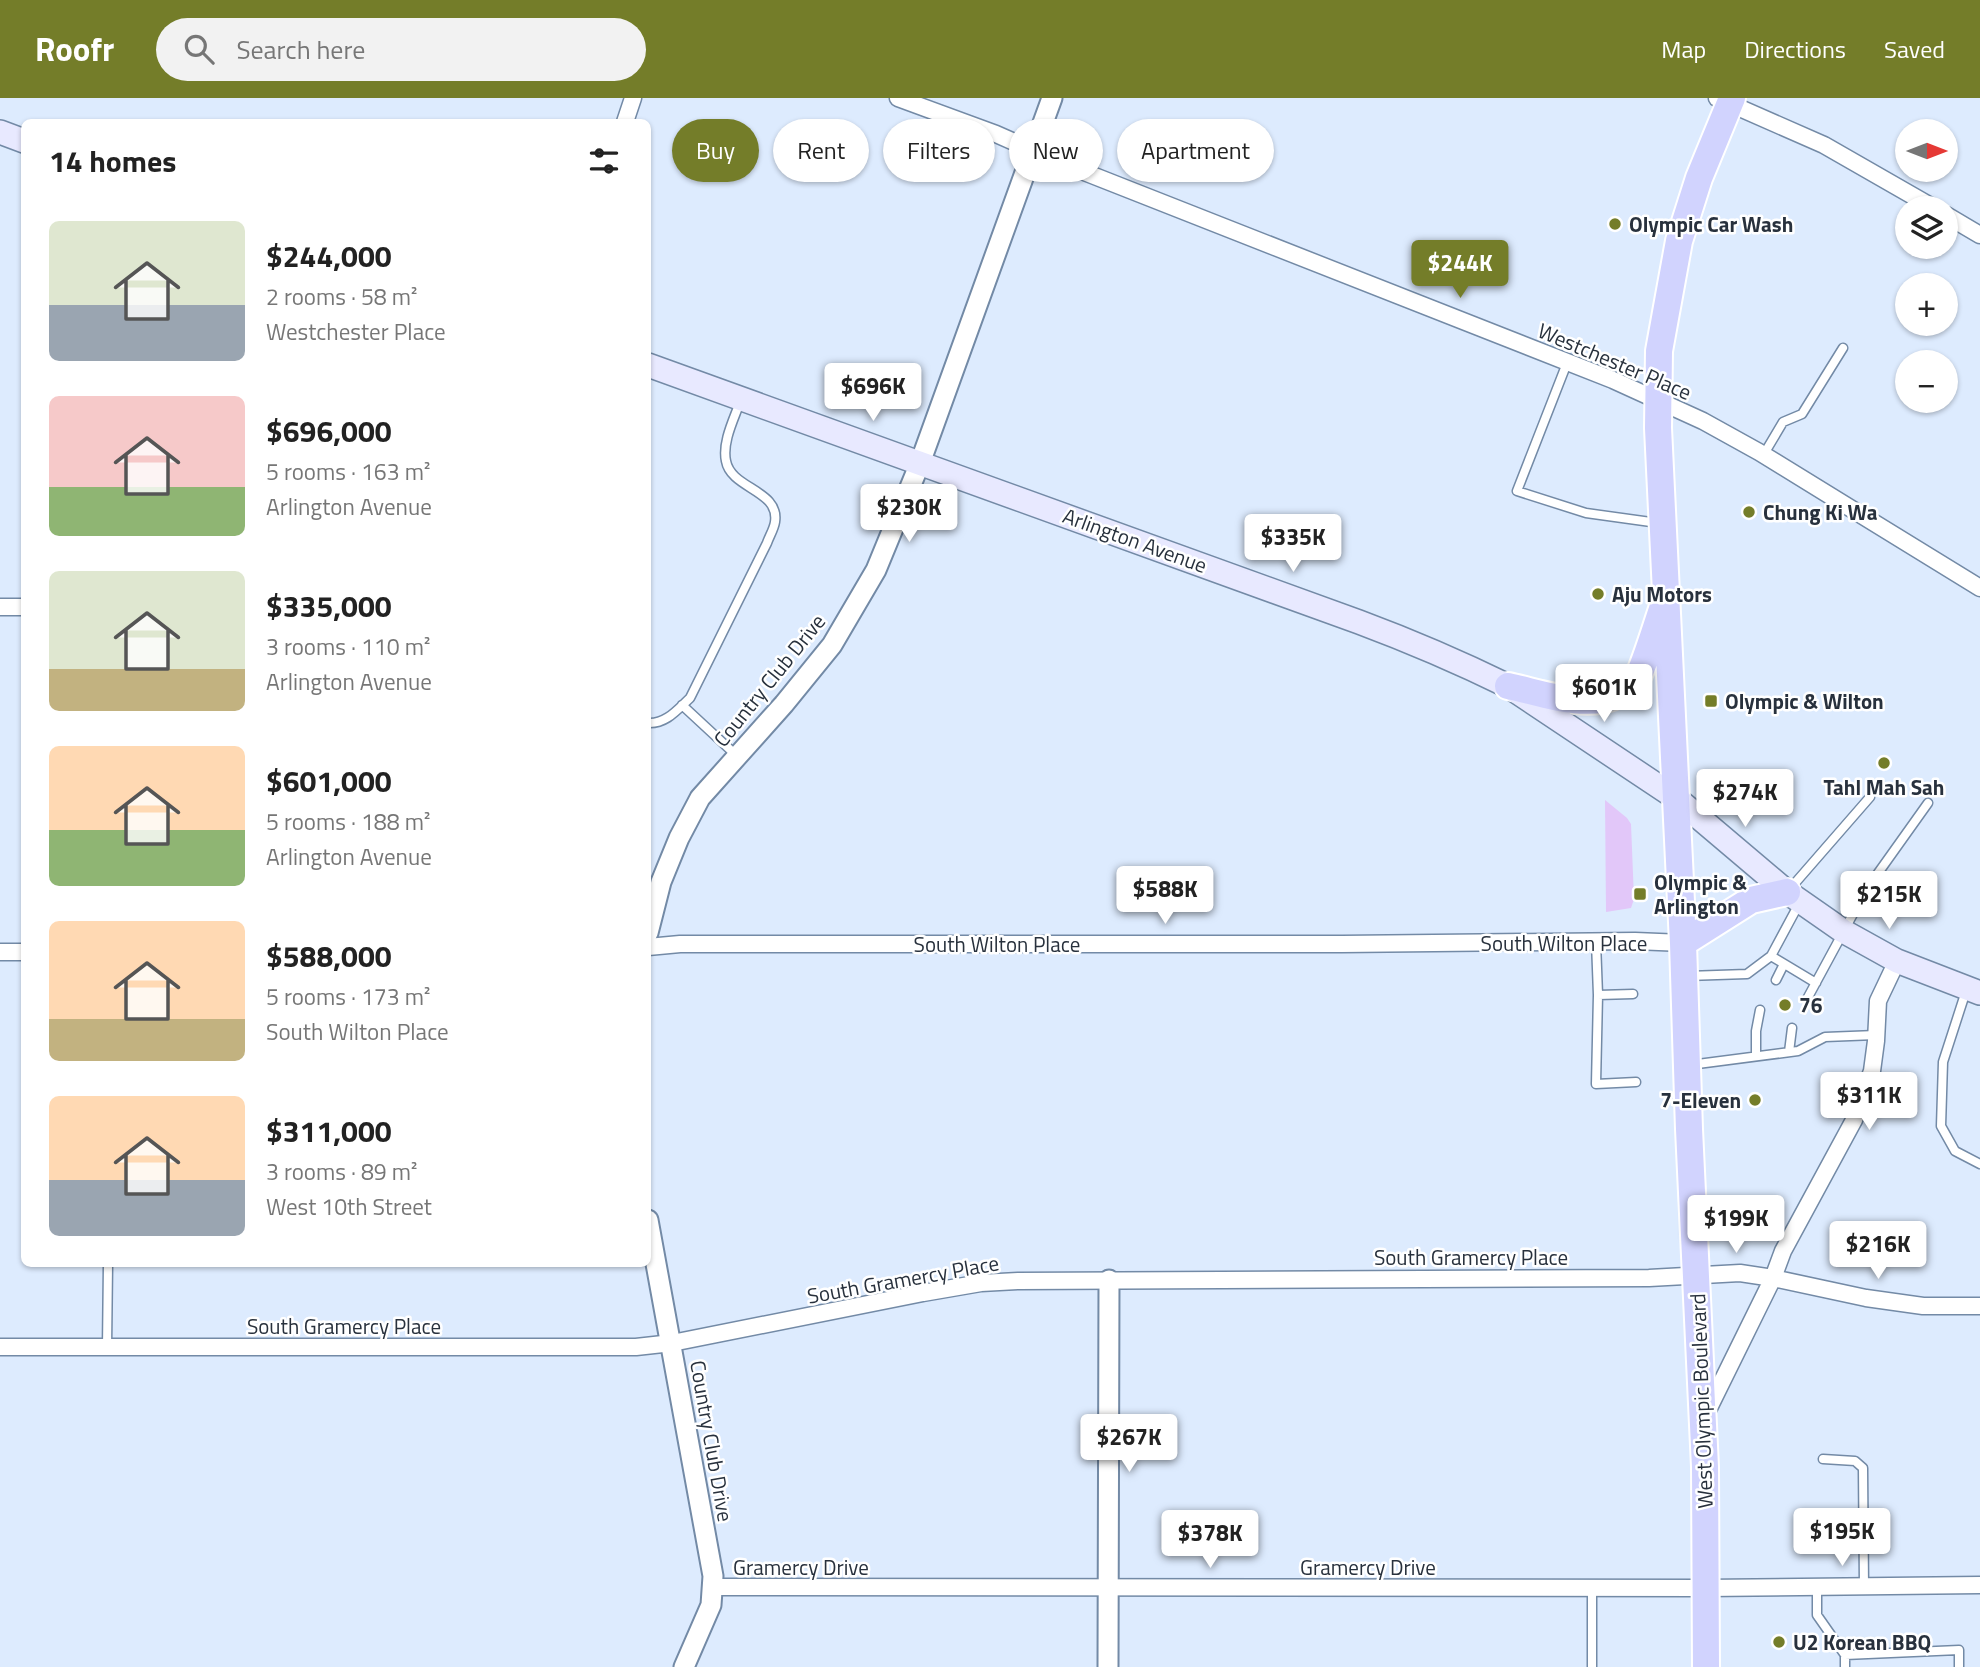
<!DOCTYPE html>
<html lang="en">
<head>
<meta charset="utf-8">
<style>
	:root { --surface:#fff; --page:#f2f2f2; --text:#222; --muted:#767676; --accent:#747d29 }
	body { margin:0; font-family:"Titillium Web",sans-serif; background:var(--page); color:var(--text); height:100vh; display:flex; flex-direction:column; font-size:26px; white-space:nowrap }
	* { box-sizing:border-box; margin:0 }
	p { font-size:23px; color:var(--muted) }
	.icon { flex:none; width:38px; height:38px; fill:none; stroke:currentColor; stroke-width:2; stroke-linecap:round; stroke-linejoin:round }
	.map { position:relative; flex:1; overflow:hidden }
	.side { position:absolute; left:21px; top:21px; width:630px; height:1148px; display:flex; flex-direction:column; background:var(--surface); border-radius:10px; box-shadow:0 2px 5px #0004 }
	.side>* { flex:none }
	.top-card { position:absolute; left:672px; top:21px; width:665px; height:63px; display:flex; gap:14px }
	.needle { width:46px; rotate:90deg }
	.buttons { position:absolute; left:1895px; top:21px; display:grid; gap:14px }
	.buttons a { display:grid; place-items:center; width:63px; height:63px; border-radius:50%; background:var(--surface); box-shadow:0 2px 5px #0004; font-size:35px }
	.price { position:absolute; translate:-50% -60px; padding:0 16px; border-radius:7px; background:#fff; color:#222; font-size:23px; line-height:46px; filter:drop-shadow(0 2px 4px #0008) }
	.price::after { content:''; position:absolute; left:50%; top:42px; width:21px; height:16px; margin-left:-10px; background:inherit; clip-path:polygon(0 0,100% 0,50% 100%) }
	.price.active { background:var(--accent); color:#fff }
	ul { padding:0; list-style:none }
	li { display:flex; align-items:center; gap:21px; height:175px; padding:0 28px }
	li span { display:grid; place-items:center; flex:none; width:196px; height:140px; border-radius:10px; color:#555 }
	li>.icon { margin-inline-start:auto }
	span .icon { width:84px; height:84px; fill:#fffc; stroke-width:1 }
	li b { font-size:30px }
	h2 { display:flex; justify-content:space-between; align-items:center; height:84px; padding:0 28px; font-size:30px }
	.chip { padding:0 24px; border-radius:32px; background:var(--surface); box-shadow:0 2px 5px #0004; font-size:24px; line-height:63px }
	.chip.active { background:var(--accent); color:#fff }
	header { display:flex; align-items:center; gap:42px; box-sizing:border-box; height:98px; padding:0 35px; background:var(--accent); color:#fff }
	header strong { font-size:33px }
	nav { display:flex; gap:38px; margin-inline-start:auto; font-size:24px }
	.search { width:490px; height:63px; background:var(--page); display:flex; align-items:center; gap:18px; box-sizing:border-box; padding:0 24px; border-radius:38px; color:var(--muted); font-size:26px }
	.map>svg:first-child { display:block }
</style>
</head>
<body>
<header>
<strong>Roofr</strong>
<div class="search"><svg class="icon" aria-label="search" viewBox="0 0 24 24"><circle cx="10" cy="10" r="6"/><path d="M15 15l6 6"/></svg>Search here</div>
<nav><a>Map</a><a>Directions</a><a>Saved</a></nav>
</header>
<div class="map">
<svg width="1980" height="1569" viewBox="0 0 1980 1569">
	<rect width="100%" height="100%" fill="#ddebfe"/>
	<path fill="#e2c7f9" d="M1605,702l22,18 4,6 3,75 -3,9 -25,4z"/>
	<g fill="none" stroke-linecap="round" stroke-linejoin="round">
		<g stroke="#738aa6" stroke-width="11">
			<path id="service" d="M1567,265l-50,128 69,22 72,10
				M1764,356l19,-32 19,-8 41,-66
				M682,607l55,51
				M648,625c18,1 29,-13 42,-25l77,-155c2,-6 7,-14 8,-21 5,-32 -44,-33 -49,-61 -4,-19 8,-42 14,-59
				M1789,792l81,-93
				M1596,844l2,53 -2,89 40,-2
				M1771,858l45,27
				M1687,878l60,-2 24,-18 29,-54
				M1776,882l8,-16
				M1966,893l-23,71 -2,64 14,25 25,13
				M1598,897l35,-1
				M1807,901l59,-109 62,-87
				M1789,954l3,-24
				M1756,958v-25l4,-21
				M1690,967l108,-14 27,-14 51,-2
				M107,1250l1,-84
				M1823,1361l32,2 8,7 1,119
				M1817,1489v28l28,40v12
				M1845,1557l114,-5v17
				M1592,1569v-79"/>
		</g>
		<g stroke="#738aa6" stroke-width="19">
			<path id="minor" d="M898,0l98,36 73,32 544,214 90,41 56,31 221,136
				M1717,0l107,47 110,63
				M625,24l8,-24
				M1946,117l34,20
				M0,509h24
				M648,849l32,-3h662l293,-3 48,2
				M0,854h24
				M0,1249h636l36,-4 251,-50 58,-10 37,-2 631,-3 91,-5 33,5 93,20 57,8h57
				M1706,1316l67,-136 10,-27 71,-131 18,-49 4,-30 2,-40 19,-40
				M714,1489l991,1 275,-3"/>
		</g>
		<g stroke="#738aa6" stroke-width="23">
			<path id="tertiary" d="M648,835l13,-51 18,-44 21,-40 84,-94 48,-59 44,-75 44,-107 132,-365
				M648,1122l65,356 -2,29 -27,62
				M1108,1569l1,-387"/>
		</g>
		<g stroke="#738aa6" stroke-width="26">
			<path id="secondary" d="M0,34l24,9
				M648,267l711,257c51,19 100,40 149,64l168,112 111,94 56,39 54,30 83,32"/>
		</g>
		<g stroke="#fff" stroke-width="30">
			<path id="primary" d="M1508,588c39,8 98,32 128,-6 7,-10 21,-56 26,-71
				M1683,845l68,-43 36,-8
				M1706,1569l-1,-200 -16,-338 -6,-186 -25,-515 1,-77 20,-110 20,-63 33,-80"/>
		</g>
		<use href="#service" stroke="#fff" stroke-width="8"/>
		<use href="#minor" stroke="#fff" stroke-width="16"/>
		<use href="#tertiary" stroke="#fff" stroke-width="19"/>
		<use href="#secondary" stroke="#e8e9ff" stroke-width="23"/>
		<use href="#primary" stroke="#d1d3fe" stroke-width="26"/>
	</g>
	<g fill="#747d29" stroke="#fff" stroke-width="2.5">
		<circle cx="1615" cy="126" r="7"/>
		<circle cx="1749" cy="414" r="7"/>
		<circle cx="1598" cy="496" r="7"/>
		<rect x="1704" y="596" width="14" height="14" rx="3.5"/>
		<circle cx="1884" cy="665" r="7"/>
		<rect x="1633" y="789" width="14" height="14" rx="3.5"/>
		<circle cx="1785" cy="907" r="7"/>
		<circle cx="1755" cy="1002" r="7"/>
		<circle cx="1779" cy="1544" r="7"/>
	</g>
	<g text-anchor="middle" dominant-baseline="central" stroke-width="5" stroke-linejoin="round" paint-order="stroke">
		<g font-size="21" font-weight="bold" fill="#28313d" stroke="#fff" text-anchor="start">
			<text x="1629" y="126">Olympic Car Wash</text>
			<text x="1763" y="414">Chung Ki Wa</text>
			<text x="1612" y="496">Aju Motors</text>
			<text x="1725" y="603">Olympic &amp; Wilton</text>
			<text x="1884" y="689" text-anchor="middle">Tahl Mah Sah</text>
			<text x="1654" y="784">Olympic &amp;<tspan x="1654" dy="24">Arlington</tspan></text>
			<text x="1799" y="907">76</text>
			<text x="1741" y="1002" text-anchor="end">7-Eleven</text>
			<text x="1793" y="1544">U2 Korean BBQ</text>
		</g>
		<g font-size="21" fill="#28313d" stroke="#fff">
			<text transform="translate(1615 263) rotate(23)">Westchester Place</text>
			<text transform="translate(1135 442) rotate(20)">Arlington Avenue</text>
			<text transform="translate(769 582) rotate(-51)">Country Club Drive</text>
			<text x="1564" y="845">South Wilton Place</text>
			<text x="997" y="846">South Wilton Place</text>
			<text x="1471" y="1159">South Gramercy Place</text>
			<text transform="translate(903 1181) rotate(-10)">South Gramercy Place</text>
			<text x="344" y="1228">South Gramercy Place</text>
			<text transform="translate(1701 1303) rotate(-92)">West Olympic Boulevard</text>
			<text transform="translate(712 1343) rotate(80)">Country Club Drive</text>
			<text x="801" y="1469">Gramercy Drive</text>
			<text x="1368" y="1469">Gramercy Drive</text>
		</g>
	</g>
</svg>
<div class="buttons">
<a><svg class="needle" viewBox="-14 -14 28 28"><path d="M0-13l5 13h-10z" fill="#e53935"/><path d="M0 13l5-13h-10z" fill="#767676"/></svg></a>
<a><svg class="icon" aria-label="layers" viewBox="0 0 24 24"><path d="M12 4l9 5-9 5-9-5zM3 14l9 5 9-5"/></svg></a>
<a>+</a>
<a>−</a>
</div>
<b class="price active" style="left:1460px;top:202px">$244K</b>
<b class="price" style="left:873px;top:325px">$696K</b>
<b class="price" style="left:909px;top:446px">$230K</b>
<b class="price" style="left:1293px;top:476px">$335K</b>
<b class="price" style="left:1604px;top:626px">$601K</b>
<b class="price" style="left:1745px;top:731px">$274K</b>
<b class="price" style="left:1165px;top:828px">$588K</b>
<b class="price" style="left:1889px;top:833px">$215K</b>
<b class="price" style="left:1869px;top:1034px">$311K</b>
<b class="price" style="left:1736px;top:1157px">$199K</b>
<b class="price" style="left:1878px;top:1183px">$216K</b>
<b class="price" style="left:1129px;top:1376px">$267K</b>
<b class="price" style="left:1842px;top:1470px">$195K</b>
<b class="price" style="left:1210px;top:1472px">$378K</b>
<div class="top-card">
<a class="chip active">Buy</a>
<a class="chip">Rent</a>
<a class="chip">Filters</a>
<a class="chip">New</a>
<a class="chip">Apartment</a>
</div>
<section class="side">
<h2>14 homes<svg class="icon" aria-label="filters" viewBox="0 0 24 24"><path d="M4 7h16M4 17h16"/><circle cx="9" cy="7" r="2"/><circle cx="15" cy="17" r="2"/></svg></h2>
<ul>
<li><span style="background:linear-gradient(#dfe7d0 60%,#9aa5b1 0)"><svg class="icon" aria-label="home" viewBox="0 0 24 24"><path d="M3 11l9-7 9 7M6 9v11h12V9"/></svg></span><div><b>$244,000</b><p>2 rooms · 58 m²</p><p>Westchester Place</p></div></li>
<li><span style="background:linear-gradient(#f6c9c9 65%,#8fb573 0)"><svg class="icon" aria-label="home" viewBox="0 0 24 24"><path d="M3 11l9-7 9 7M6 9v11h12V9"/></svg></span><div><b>$696,000</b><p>5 rooms · 163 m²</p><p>Arlington Avenue</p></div></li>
<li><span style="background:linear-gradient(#dfe7d0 70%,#c2b280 0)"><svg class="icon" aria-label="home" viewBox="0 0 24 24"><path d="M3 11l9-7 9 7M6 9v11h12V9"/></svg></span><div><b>$335,000</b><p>3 rooms · 110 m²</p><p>Arlington Avenue</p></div></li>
<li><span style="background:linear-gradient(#ffd9b3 60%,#8fb573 0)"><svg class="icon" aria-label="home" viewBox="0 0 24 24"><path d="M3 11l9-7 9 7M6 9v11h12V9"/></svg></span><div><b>$601,000</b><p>5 rooms · 188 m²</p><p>Arlington Avenue</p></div></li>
<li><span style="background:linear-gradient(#ffd9b3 70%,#c2b280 0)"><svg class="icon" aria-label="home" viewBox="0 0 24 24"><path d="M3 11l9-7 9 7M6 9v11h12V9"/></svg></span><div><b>$588,000</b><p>5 rooms · 173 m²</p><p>South Wilton Place</p></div></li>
<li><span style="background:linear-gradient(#ffd9b3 60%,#9aa5b1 0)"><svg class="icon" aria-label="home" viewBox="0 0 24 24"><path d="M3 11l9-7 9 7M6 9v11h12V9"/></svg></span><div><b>$311,000</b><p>3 rooms · 89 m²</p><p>West 10th Street</p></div></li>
</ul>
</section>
</div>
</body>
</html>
